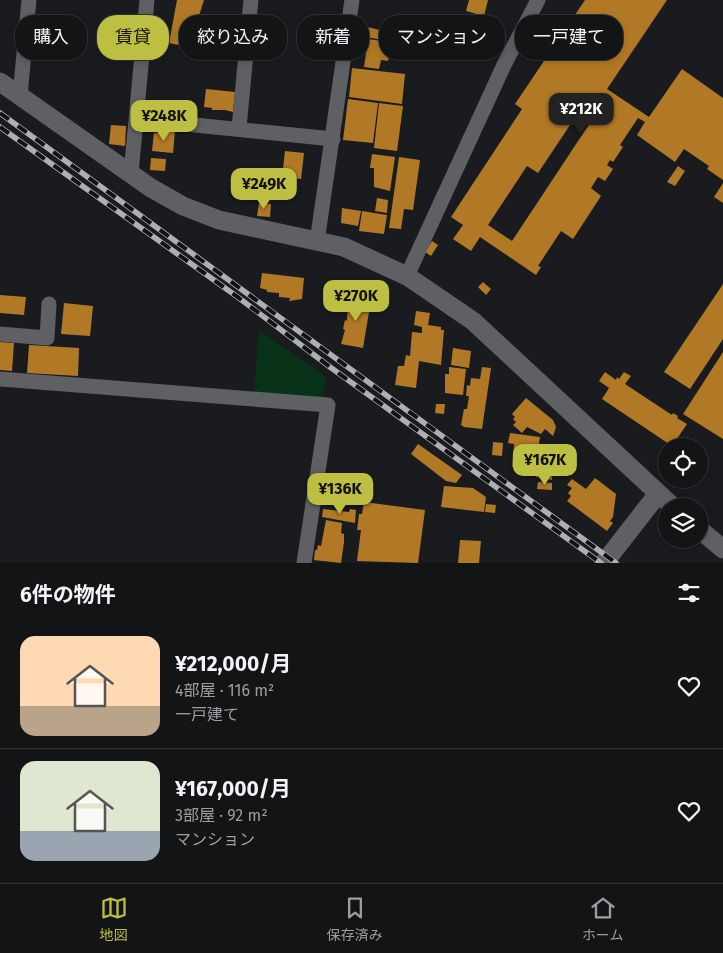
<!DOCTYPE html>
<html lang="ja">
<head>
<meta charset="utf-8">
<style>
	:root { --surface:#131416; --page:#202123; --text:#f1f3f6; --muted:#9d9ea1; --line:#323335; --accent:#bdbf42 }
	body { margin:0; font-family:"Fira Sans","Noto Sans JP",sans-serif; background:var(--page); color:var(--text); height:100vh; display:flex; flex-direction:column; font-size:19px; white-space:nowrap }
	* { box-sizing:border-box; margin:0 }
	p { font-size:16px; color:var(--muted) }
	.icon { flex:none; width:28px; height:28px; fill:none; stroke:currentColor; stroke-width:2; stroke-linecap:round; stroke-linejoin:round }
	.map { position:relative; height:563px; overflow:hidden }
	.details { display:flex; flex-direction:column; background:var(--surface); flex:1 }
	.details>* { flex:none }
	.guide { position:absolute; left:15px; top:15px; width:694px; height:45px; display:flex; gap:10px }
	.fabs { position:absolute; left:658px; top:438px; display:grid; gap:10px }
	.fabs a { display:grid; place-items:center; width:50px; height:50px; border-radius:50%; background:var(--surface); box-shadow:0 2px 8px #0003,0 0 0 1px var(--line); font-size:25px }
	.price { position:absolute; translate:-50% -42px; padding:0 11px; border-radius:10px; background:var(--accent); color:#111; font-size:16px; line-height:32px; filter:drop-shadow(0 1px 2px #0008) }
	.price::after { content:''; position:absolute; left:50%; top:30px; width:15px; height:11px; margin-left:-8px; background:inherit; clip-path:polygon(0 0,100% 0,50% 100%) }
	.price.active { background:#222; color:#fff }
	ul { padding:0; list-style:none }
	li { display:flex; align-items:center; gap:15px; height:125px; padding:0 20px }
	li+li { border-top:1px solid var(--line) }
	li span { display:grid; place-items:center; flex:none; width:140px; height:100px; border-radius:15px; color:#555 }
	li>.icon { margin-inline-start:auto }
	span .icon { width:60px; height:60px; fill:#fffc; stroke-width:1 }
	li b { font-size:21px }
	h2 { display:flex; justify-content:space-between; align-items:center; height:60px; padding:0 20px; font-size:21px }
	.pill { padding:0 18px; border-radius:20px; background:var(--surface); box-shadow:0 2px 8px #0003,0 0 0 1px var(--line); font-size:18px; line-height:45px }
	.pill.active { background:var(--accent); color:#111 }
	.tab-bar { display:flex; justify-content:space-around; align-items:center; height:70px; border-top:1px solid var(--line); background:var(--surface); font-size:14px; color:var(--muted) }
	.tab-bar a { display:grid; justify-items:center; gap:2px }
	.tab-bar .active { color:var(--accent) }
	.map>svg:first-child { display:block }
</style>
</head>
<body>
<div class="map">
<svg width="723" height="563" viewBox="0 0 723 563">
	<rect width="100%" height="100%" fill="#191b1e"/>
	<path fill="#083218" d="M259,330l67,47 -4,23 -68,-4z"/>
	<path fill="#b17926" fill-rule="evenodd" d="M177,0h27l-7,22h2l-6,26 -24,-5z
		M469,0h19l-4,16 -18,-5z
		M585,0h82l-60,89 42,28 33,-48 41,29v82l-16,-11 2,-3 -25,-17 -9,13 -38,-27 8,-13 -7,-4 -18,27 3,2 -10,15 -3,-2 -3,5 6,4 -8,12 -7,-4 -7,11 10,8 -28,43 -12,-8 -23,35 3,1 -5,8 -56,-38 -9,14 -18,-12 10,-14 -12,-8 71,-108 -7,-5zM603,96l5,4 -13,18 -5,-3zM574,112l16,11 -78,118 -24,-16 39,-59 11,7 32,-48 -3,-3z
		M65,22l20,2 -1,20 -24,-2 -1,-15h5z
		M363,26l21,5 -2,9 -21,-4z
		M390,34l21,3 -3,17 -18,-2 -2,9 -7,-1 -2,9 -15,-2 4,-28 21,3z
		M352,68l53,6 -3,30 -53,-7z
		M206,89l29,3 -2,20 -8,-2h-13v-2l-8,-1z
		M348,99l30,4 -5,40 -30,-3z
		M379,103l24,3 -6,45 -23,-3z
		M111,125l15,1 -1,20 -16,-2z
		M167,129l8,1 -2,23 -21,-2 2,-18 13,1z
		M285,151l19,2 -3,26 -19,-2z
		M372,154l23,3 -5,34 -16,-4v-19h-4z
		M399,157l21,3 -7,50 -9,-1 -3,20 -12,-1z
		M151,158l15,1 -1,12 -15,-1z
		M678,166l7,5 -10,15 -8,-4z
		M251,179l23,3 -2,16 -3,-1 -1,4 -15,-2v-11h-3z
		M723,183v20l-9,-6z
		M377,198l11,2 -1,13 -12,-2z
		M259,203l12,1 -1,13 -13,-1z
		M342,208l19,3 -3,15 -17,-3z
		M362,211l25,4 -3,19 -25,-3z
		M432,241l6,4 -7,11 -6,-4z
		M262,273l42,5 -2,21 -13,2 1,-3 -11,-1v-4l-12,-1v-2l-7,-2z
		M483,282l8,7 -5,6 -8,-8z
		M723,284v55l-33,50 -26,-17z
		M0,295l26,2 -2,18 -24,-2z
		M348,297l23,3 -8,48 -22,-4 4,-14 -2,-1 2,-9 2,1z
		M64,303l29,3 -3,30 -29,-2z
		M416,311l14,2 -2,12 13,2v3h3l-3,35 -22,-4 -3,27 -21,-3 3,-19h6l2,-11 4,1 2,-24 10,1v-6l-8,-2z
		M0,342l14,1 -2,28 -12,-1z
		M29,345l50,3 -1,28 -51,-3z
		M453,348l18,3 -2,17 -18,-3z
		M723,352v87l-40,-25z
		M449,367l17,2 -3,26 -18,-2v-19h4z
		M482,367l9,1 -9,61 -18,-2 -3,-2 3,-16h3l2,-13h-3l1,-11 3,1 1,-8 9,1z
		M605,372l11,8 1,-3 2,2 5,-7 7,4 -6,8 47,31 1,-2 5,3 -1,2 10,6 -15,22 -70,-47 7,-11 -10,-7z
		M526,398l27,22 3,7 -3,9 -8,-7 -4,5 -14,-7 -5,6 -9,-8 3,-3 -3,-3 2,-2 -3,-3z
		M436,404h9l-1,10 -9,-1z
		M510,433l30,4 -6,36 -14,-2 1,-3 -9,-1 2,-23 -6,-1z
		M493,442l10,1 -1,13 -10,-1z
		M418,444l44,31 -6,8 -10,-2 -35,-27z
		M541,444l13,1 -2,35 -16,-3 1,-10h3z
		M595,478l21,16 -3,23 -3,4 3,2 -6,8 -40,-30 4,-5 -3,-3 4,-5 -5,-3 5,-6 14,10z
		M538,482l14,1v7l-15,-1z
		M444,486l29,2 13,9 -2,15 -43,-5z
		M364,502l61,8 -7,53 -61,-2 4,-31h-4l2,-16h3z
		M486,504l10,1 -1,8 -10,-1z
		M323,509l26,3 1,-3 6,1 -1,13 -33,-6z
		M326,520l16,3 -1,10 3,1v8l-3,21 -27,-3 1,-10h2l1,-5 3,1z
		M460,540l21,1 -2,22h-21z"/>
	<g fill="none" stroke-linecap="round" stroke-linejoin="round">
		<path stroke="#5e6064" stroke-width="15" d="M20,96l9,-96
			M136,119l197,20
			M239,128l12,-128
			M131,174l16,-174
			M317,242l35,-242
			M407,276l97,-211 34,-65
			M0,334l47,4 2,-34
			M0,379l328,26 -24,158"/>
		<path stroke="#5e6064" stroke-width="19" d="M0,82l151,106 32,18 36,14 125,27 63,29 66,45 199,185
			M699,529l24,20
			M604,563l53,-68"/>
		<g stroke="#aeafb2" stroke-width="5.5">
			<path id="rail" d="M0,113l616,450
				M0,127l239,171 91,69 271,196"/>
		</g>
		<use href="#rail" stroke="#101215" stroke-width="4" stroke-dasharray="11" stroke-linecap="butt"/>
	</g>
</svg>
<div class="fabs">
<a><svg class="icon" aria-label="locate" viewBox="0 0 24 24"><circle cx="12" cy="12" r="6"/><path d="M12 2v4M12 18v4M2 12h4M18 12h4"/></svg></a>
<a><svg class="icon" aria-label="layers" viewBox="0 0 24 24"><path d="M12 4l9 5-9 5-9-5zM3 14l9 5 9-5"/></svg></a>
</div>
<b class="price active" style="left:581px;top:135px">¥212K</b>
<b class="price" style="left:164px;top:142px">¥248K</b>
<b class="price" style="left:264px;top:210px">¥249K</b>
<b class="price" style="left:356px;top:322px">¥270K</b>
<b class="price" style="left:545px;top:486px">¥167K</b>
<b class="price" style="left:340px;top:515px">¥136K</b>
<div class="guide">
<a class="pill">購入</a>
<a class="pill active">賃貸</a>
<a class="pill">絞り込み</a>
<a class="pill">新着</a>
<a class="pill">マンション</a>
<a class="pill">一戸建て</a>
</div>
</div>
<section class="details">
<h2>6件の物件<svg class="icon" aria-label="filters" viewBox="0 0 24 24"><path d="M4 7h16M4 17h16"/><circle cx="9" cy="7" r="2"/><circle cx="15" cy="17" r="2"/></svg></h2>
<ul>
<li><span style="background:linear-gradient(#ffd9b3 70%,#b9a48a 0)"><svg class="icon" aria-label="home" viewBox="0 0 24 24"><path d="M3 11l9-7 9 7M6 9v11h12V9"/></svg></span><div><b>¥212,000/月</b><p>4部屋 · 116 m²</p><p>一戸建て</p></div><svg class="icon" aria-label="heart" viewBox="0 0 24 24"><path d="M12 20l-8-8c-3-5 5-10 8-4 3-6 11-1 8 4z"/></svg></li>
<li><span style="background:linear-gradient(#dfe7d0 70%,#9aa5b1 0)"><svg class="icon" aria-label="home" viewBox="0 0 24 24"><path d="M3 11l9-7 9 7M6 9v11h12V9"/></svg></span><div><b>¥167,000/月</b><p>3部屋 · 92 m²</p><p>マンション</p></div><svg class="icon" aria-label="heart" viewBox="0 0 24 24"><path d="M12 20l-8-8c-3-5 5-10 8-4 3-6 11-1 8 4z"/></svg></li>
</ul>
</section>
<nav class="tab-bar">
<a class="active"><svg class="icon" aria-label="map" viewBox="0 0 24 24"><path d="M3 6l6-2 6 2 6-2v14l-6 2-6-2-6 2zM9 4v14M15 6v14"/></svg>地図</a>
<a><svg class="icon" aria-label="saved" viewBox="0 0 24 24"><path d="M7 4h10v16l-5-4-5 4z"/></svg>保存済み</a>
<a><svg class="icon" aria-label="home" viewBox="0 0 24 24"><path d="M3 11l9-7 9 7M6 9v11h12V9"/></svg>ホーム</a>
</nav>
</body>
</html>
